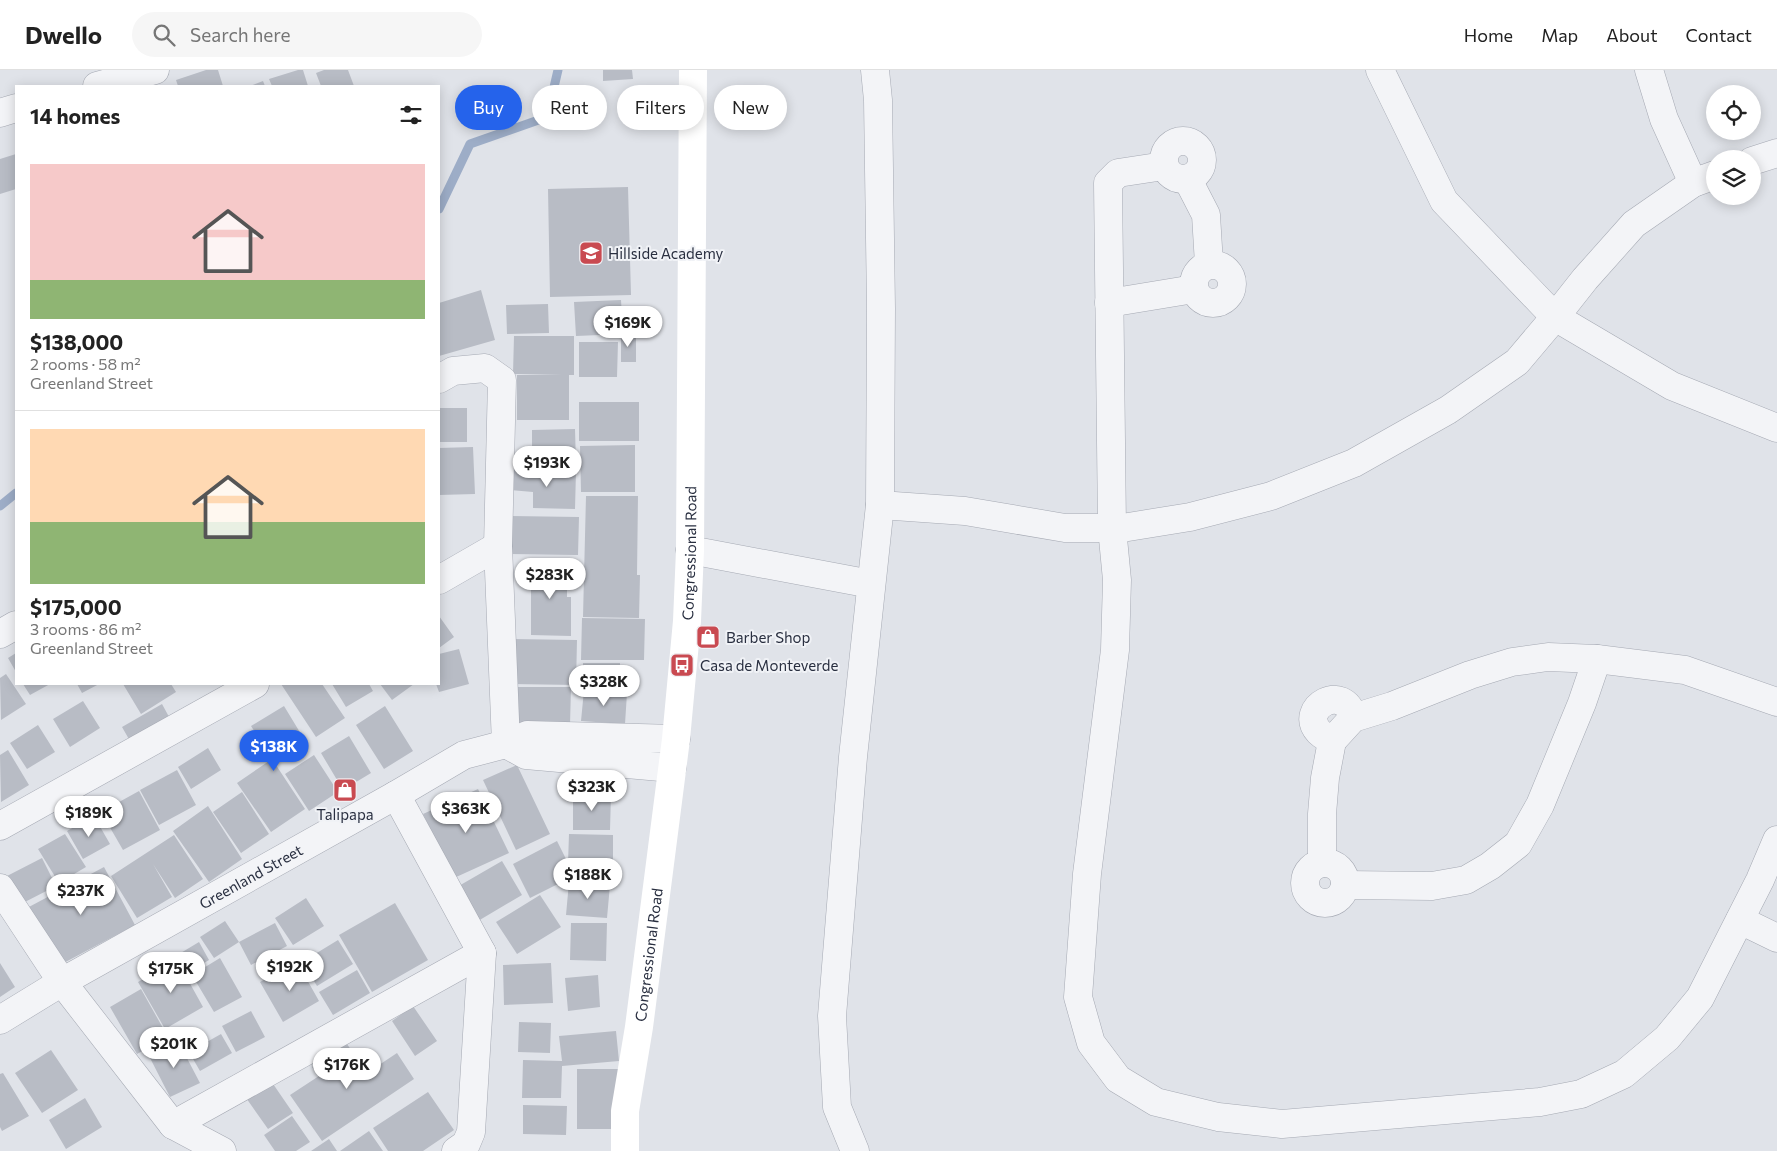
<!DOCTYPE html>
<html lang="en">
<head>
<meta charset="utf-8">
<style>
	:root { --surface:#fff; --page:#f6f6f6; --text:#222; --muted:#767676; --line:#e0e0e0; --accent:#2563eb }
	body { margin:0; font-family:Commissioner,sans-serif; background:var(--page); color:var(--text); height:100vh; display:flex; flex-direction:column; font-size:19px; white-space:nowrap }
	* { box-sizing:border-box; margin:0 }
	p { font-size:16px; color:var(--muted) }
	.icon { flex:none; width:28px; height:28px; fill:none; stroke:currentColor; stroke-width:2; stroke-linecap:round; stroke-linejoin:round }
	.map { position:relative; flex:1; overflow:hidden }
	.panel { position:absolute; left:15px; top:15px; width:425px; height:600px; display:flex; flex-direction:column; background:var(--surface); border-radius:0px; box-shadow:0 2px 12px #0003 }
	.panel>* { flex:none }
	.banner { position:absolute; left:455px; top:15px; width:475px; height:45px; display:flex; gap:10px }
	.fabs { position:absolute; left:1706px; top:15px; display:grid; gap:10px }
	.fabs a { display:grid; place-items:center; width:55px; height:55px; border-radius:50%; background:var(--surface); box-shadow:0 2px 12px #0003; font-size:25px }
	.price { position:absolute; translate:-50% -42px; padding:0 11px; border-radius:18px; background:#fff; color:#222; font-size:16px; line-height:32px; filter:drop-shadow(0 1px 2px #0008) }
	.price::after { content:''; position:absolute; left:50%; top:30px; width:15px; height:11px; margin-left:-8px; background:inherit; clip-path:polygon(0 0,100% 0,50% 100%) }
	.price.current { background:var(--accent); color:#fff }
	ul { padding:0; list-style:none }
	li { display:grid; align-content:center; gap:10px; height:265px; padding:0 15px }
	li+li { border-top:1px solid var(--line) }
	li span { display:grid; place-items:center; height:155px; border-radius:0px; color:#555 }
	li>.icon { margin-inline-start:auto }
	span .icon { width:90px; height:90px; fill:#fffc; stroke-width:1 }
	li b { font-size:21px }
	h2 { display:flex; justify-content:space-between; align-items:center; height:60px; padding:0 15px; font-size:21px }
	.pill { padding:0 18px; border-radius:22px; background:var(--surface); box-shadow:0 2px 12px #0003; font-size:18px; line-height:45px }
	.pill.current { background:var(--accent); color:#fff }
	header { display:flex; align-items:center; gap:30px; box-sizing:border-box; height:70px; padding:0 25px; background:var(--surface); border-bottom:1px solid var(--line) }
	header strong { font-size:24px }
	nav { display:flex; gap:28px; margin-inline-start:auto; font-size:18px }
	.search { width:350px; height:45px; background:var(--page); display:flex; align-items:center; gap:12px; box-sizing:border-box; padding:0 18px; border-radius:28px; color:var(--muted); font-size:19px }
	.map>svg:first-child { display:block }
</style>
</head>
<body>
<header>
<strong>Dwello</strong>
<div class="search"><svg class="icon" aria-label="search" viewBox="0 0 24 24"><circle cx="10" cy="10" r="6"/><path d="M15 15l6 6"/></svg>Search here</div>
<nav><a>Home</a><a>Map</a><a>About</a><a>Contact</a></nav>
</header>
<div class="map">
<svg width="1777" height="1081" viewBox="0 0 1777 1081">
	<rect width="100%" height="100%" fill="#e0e3e9"/>
	<g fill="none" stroke-linecap="round" stroke-linejoin="round">
		<path stroke="#9dadc7" stroke-width="9" d="M439,139l31,-65 77,-27 11,-47
			M0,436l16,-13"/>
	</g>
	<path fill="#b8bcc5" d="M206,0h12l5,16h-45l-2,-6z
		M298,0h5l5,16h-36l-3,-7z
		M324,0h24l6,16h-33l-5,-13z
		M603,0h29l1,9 -30,2z
		M263,11l2,5h-15z
		M16,84v35l-16,5v-35z
		M628,117l3,108 -81,2 -2,-108z
		M481,220l14,50 -56,16v-53z
		M621,230l2,34 -47,2 -2,-34z
		M548,234l1,29 -42,1 -1,-29z
		M621,265h15v27h-15z
		M514,266h60v39h-5v45h-52v-45l45,-1h-49z
		M579,272h39l-1,35h-38z
		M579,332h60v39h-60z
		M439,338h28v34h-28z
		M575,359l1,35h-44v-34z
		M635,375v47h-54l-1,-46z
		M473,377l2,47 -36,1v-47z
		M511,400l65,1 -1,38 -42,-1v-16l-23,-2z
		M586,426h52l-1,79h3l-1,43 -56,-1z
		M511,446l68,1 -1,38 -67,-1z
		M531,492h36v35h4v39l-40,-1z
		M439,546l15,21 -15,11z
		M582,548l63,1 -1,41h-63z
		M512,569l65,1 -1,45 -65,-1z
		M459,579l10,35 -30,8 -3,-8h3v-30z
		M16,583v19l-8,-14z
		M583,593h37v24h-37z
		M6,604l20,30 -25,16 -1,-42z
		M23,614h27l-20,11z
		M77,614h22l-17,9z
		M123,614h48l5,8 -35,22z
		M281,614h41l23,34 -29,19z
		M332,614h37l4,7 -27,16z
		M380,614h34l-22,16z
		M516,617h55l-1,38h-55z
		M584,620l43,3 -2,31 -44,-3z
		M83,631l17,27 -30,19 -17,-28z
		M162,634l12,22 -40,22 -12,-21z
		M284,636l20,33 -32,20 33,50 -34,23 -34,-49 35,-24 -21,-33z
		M385,636l28,45 -29,18 -28,-44z
		M38,655l17,27 -28,17 -17,-26z
		M349,666l22,37 -28,17 -22,-37z
		M208,678l13,22 -30,19 -13,-22z
		M8,680l21,35 -28,17 -1,-47z
		M314,685l24,37 -29,19 -24,-37z
		M517,695l33,69 -34,16 -33,-70z
		M177,700l19,35 -37,20 -19,-35z
		M478,719l31,64 -55,25 -31,-64z
		M139,721l21,39 -37,20 -22,-38z
		M242,722l27,42 -28,19 -28,-41z
		M573,724h38l-1,36h-37z
		M208,736l34,53 -33,23 -36,-51z
		M94,746l16,28 -27,15 -16,-28z
		M65,764l21,33 -27,16 -21,-34z
		M569,764l44,1v33l-43,-1 4,9 -44,22 -17,-34 44,-23 11,22z
		M174,765l29,44 -28,19 -22,-34 19,33 -35,21 -26,-42z
		M42,788l14,28 -35,18 -14,-28z
		M502,791l20,34 -44,26 -21,-34z
		M104,797l31,58 -77,41 -31,-58z
		M569,812l41,3 -3,33 -41,-3z
		M540,825l21,32 -44,27 -21,-32z
		M306,828l18,28 -31,19 -18,-27z
		M395,833l33,57 -56,32 -33,-57z
		M225,851l14,21 -25,16 -14,-21z
		M275,853l12,23 -36,19 -12,-23z
		M571,853h36l-1,38 -36,-1z
		M338,870l15,24 -36,22 -15,-24z
		M199,872l10,18 -20,12 -10,-18z
		M220,888l22,39 -28,15 -22,-37z
		M177,890l26,47 -38,22 -27,-47z
		M297,892l22,39 -36,21 -23,-40z
		M0,893l15,24 -15,10z
		M551,893l2,40 -49,2 -1,-40z
		M357,900l13,23 -37,22 -14,-23z
		M598,905l2,32 -32,4 -3,-33z
		M141,919l27,48 -31,17 -27,-47z
		M413,936l24,35 -22,15 -23,-35z
		M251,941l14,26 -29,15 -14,-26z
		M519,952l32,1 -1,30 -32,-1z
		M616,961l3,30 -57,5 -1,32h-39l1,-38 39,1 -3,-25z
		M221,964l11,19 -32,18 -11,-19z
		M178,971l22,42 -30,14 -21,-41z
		M347,974l20,29 30,-20 17,26 -92,62 -32,-46 29,-19 -7,-9z
		M51,980l27,40 -36,23 -27,-40z
		M577,999h49v60h-49z
		M3,1003l26,43 -27,15 -2,-4v-53z
		M269,1008l24,35 -25,16 -24,-34z
		M428,1022l26,38 -31,21h-35l-15,-23z
		M85,1028l17,29 -36,22 -17,-29z
		M523,1035l44,1 -1,29 -43,-1z
		M292,1046l18,26 -14,9h-21l-11,-16z
		M369,1061l14,20h-43z
		M329,1069l8,12h-26z"/>
	<g fill="none" stroke-linecap="round" stroke-linejoin="round">
		<g stroke="#a5a9b3" stroke-width="29">
			<g id="street">
				<path d="M1380,0l64,131 111,116 117,69 105,42"/>
				<path d="M1649,0l15,49 29,64"/>
				<path d="M97,16l58,-16"/>
				<path d="M0,43l16,-5"/>
				<circle cx="1183" cy="90" r="19"/>
				<path d="M1752,91l25,-8"/>
				<path d="M1164,96l-46,7 -10,10 4,345 5,52 -2,70 -28,224 -9,123 13,46 27,36 38,23 62,15 64,7 258,-22 41,-8 43,-20 43,-36 33,-40 60,-118 17,-40"/>
				<path d="M1188,110l18,35 3,49"/>
				<circle cx="1213" cy="214" r="19"/>
				<path d="M1109,233l85,-14"/>
				<path d="M439,309l14,-8 32,-3 17,12 -4,166 8,198"/>
				<path d="M880,435l85,6 100,17h57l68,-11 81,-21 83,-33 94,-53 69,-48 38,-45 30,-38 49,-55 59,-41 22,-8"/>
				<path d="M690,480l181,34"/>
				<path d="M439,510l59,-34"/>
				<path d="M0,564l16,-9"/>
				<path d="M1353,648c-8,-37 -56,-10 -34,14 4,4 9,6 13,9l21,-23 39,-12 78,-31 42,-13 36,-5 49,2 88,11 92,32"/>
				<path d="M506,674l20,11 146,13"/>
				<path d="M396,725l86,158 -11,179 -5,12 -10,7"/>
				<path d="M0,756l255,-142"/>
				<path d="M1322,793v-49l3,-36 7,-37"/>
				<circle cx="1325" cy="813" r="20"/>
				<path d="M1345,815l87,1 34,-6 24,-14 28,-22 22,-39 42,-102 15,-44"/>
				<path d="M0,818l62,94 111,143 49,26"/>
				<path d="M1740,850l37,18"/>
				<path id="s1" d="M0,950l62,-38 334,-187 68,-40 42,-11 21,-9 149,4"/>
				<path d="M173,1055l309,-172"/>
				<path d="M855,1081l-18,-44 -5,-91 21,-259 27,-252 1,-197 -3,-208 -3,-30"/>
			</g>
		</g>
		<use href="#street" stroke="#f3f4f7" stroke-width="28"/>
		<path stroke="#fff" stroke-width="28" id="s2" d="M625,1081v-40l14,-84 37,-288 11,-118 3,-71 3,-480"/>
	</g>
	<defs>
		<g id="school-square" transform="scale(1.25)"><rect x="-9" y="-9" width="18" height="18" rx="4" fill="#c94a51" stroke="#f0f2f6"/><path d="M0-5L7-2L0 1L-7-2ZM-4 1L0 2.5L4 1V4Q0 6-4 4Z" fill="#fff"/></g>
		<g id="shop-square" transform="scale(1.25)"><rect x="-9" y="-9" width="18" height="18" rx="4" fill="#c94a51" stroke="#f0f2f6"/><path d="M-5-2.5h2.3a2.7 3.5 0 0 1 5.4 0H5L5.5 6h-11ZM-1.5-2.5h3a1.5 2.3 0 0 0-3 0Z" fill="#fff"/></g>
		<g id="bus-square" transform="scale(1.25)"><rect x="-9" y="-9" width="18" height="18" rx="4" fill="#c94a51" stroke="#f0f2f6"/><path d="M-5-6H5V4H4V6H2V4H-2V6H-4V4H-5ZM-3.5-4V0h7V-4ZM-3.5 1.2v1.5H-2V1.2ZM2 1.2v1.5H3.5V1.2Z" fill="#fff"/></g>
	</defs>
	<g fill-rule="evenodd">
		<use href="#school-square" x="591" y="183"/>
		<use href="#shop-square" x="708" y="567"/>
		<use href="#bus-square" x="682" y="595"/>
		<use href="#shop-square" x="345" y="720"/>
	</g>
	<g text-anchor="middle" dominant-baseline="central" stroke-width="4" stroke-linejoin="round" paint-order="stroke">
		<g font-size="15" fill="#292f40" stroke="#f0f2f6" text-anchor="start">
			<text x="608" y="183">Hillside Academy</text>
			<text x="726" y="567">Barber Shop</text>
			<text x="700" y="595">Casa de Monteverde</text>
			<text x="345" y="744" text-anchor="middle">Talipapa</text>
		</g>
		<g font-size="15" fill="#292f40" stroke="#f0f2f6">
			<text stroke="none"><textPath href="#s2" startOffset="602">Congressional Road</textPath></text>
			<text stroke="none"><textPath href="#s1" startOffset="289">Greenland Street</textPath></text>
			<text stroke="none"><textPath href="#s2" startOffset="198">Congressional Road</textPath></text>
		</g>
	</g>
</svg>
<div class="fabs">
<a><svg class="icon" aria-label="locate" viewBox="0 0 24 24"><circle cx="12" cy="12" r="6"/><path d="M12 2v4M12 18v4M2 12h4M18 12h4"/></svg></a>
<a><svg class="icon" aria-label="layers" viewBox="0 0 24 24"><path d="M12 4l9 5-9 5-9-5zM3 14l9 5 9-5"/></svg></a>
</div>
<b class="price" style="left:628px;top:278px">$169K</b>
<b class="price" style="left:547px;top:418px">$193K</b>
<b class="price" style="left:550px;top:530px">$283K</b>
<b class="price" style="left:604px;top:637px">$328K</b>
<b class="price current" style="left:274px;top:702px">$138K</b>
<b class="price" style="left:592px;top:742px">$323K</b>
<b class="price" style="left:466px;top:764px">$363K</b>
<b class="price" style="left:89px;top:768px">$189K</b>
<b class="price" style="left:588px;top:830px">$188K</b>
<b class="price" style="left:81px;top:846px">$237K</b>
<b class="price" style="left:290px;top:922px">$192K</b>
<b class="price" style="left:171px;top:924px">$175K</b>
<b class="price" style="left:174px;top:999px">$201K</b>
<b class="price" style="left:347px;top:1020px">$176K</b>
<div class="banner">
<a class="pill current">Buy</a>
<a class="pill">Rent</a>
<a class="pill">Filters</a>
<a class="pill">New</a>
</div>
<section class="panel">
<h2>14 homes<svg class="icon" aria-label="filters" viewBox="0 0 24 24"><path d="M4 7h16M4 17h16"/><circle cx="9" cy="7" r="2"/><circle cx="15" cy="17" r="2"/></svg></h2>
<ul>
<li><span style="background:linear-gradient(#f6c9c9 75%,#8fb573 0)"><svg class="icon" aria-label="home" viewBox="0 0 24 24"><path d="M3 11l9-7 9 7M6 9v11h12V9"/></svg></span><div><b>$138,000</b><p>2 rooms · 58 m²</p><p>Greenland Street</p></div></li>
<li><span style="background:linear-gradient(#ffd9b3 60%,#8fb573 0)"><svg class="icon" aria-label="home" viewBox="0 0 24 24"><path d="M3 11l9-7 9 7M6 9v11h12V9"/></svg></span><div><b>$175,000</b><p>3 rooms · 86 m²</p><p>Greenland Street</p></div></li>
</ul>
</section>
</div>
</body>
</html>
